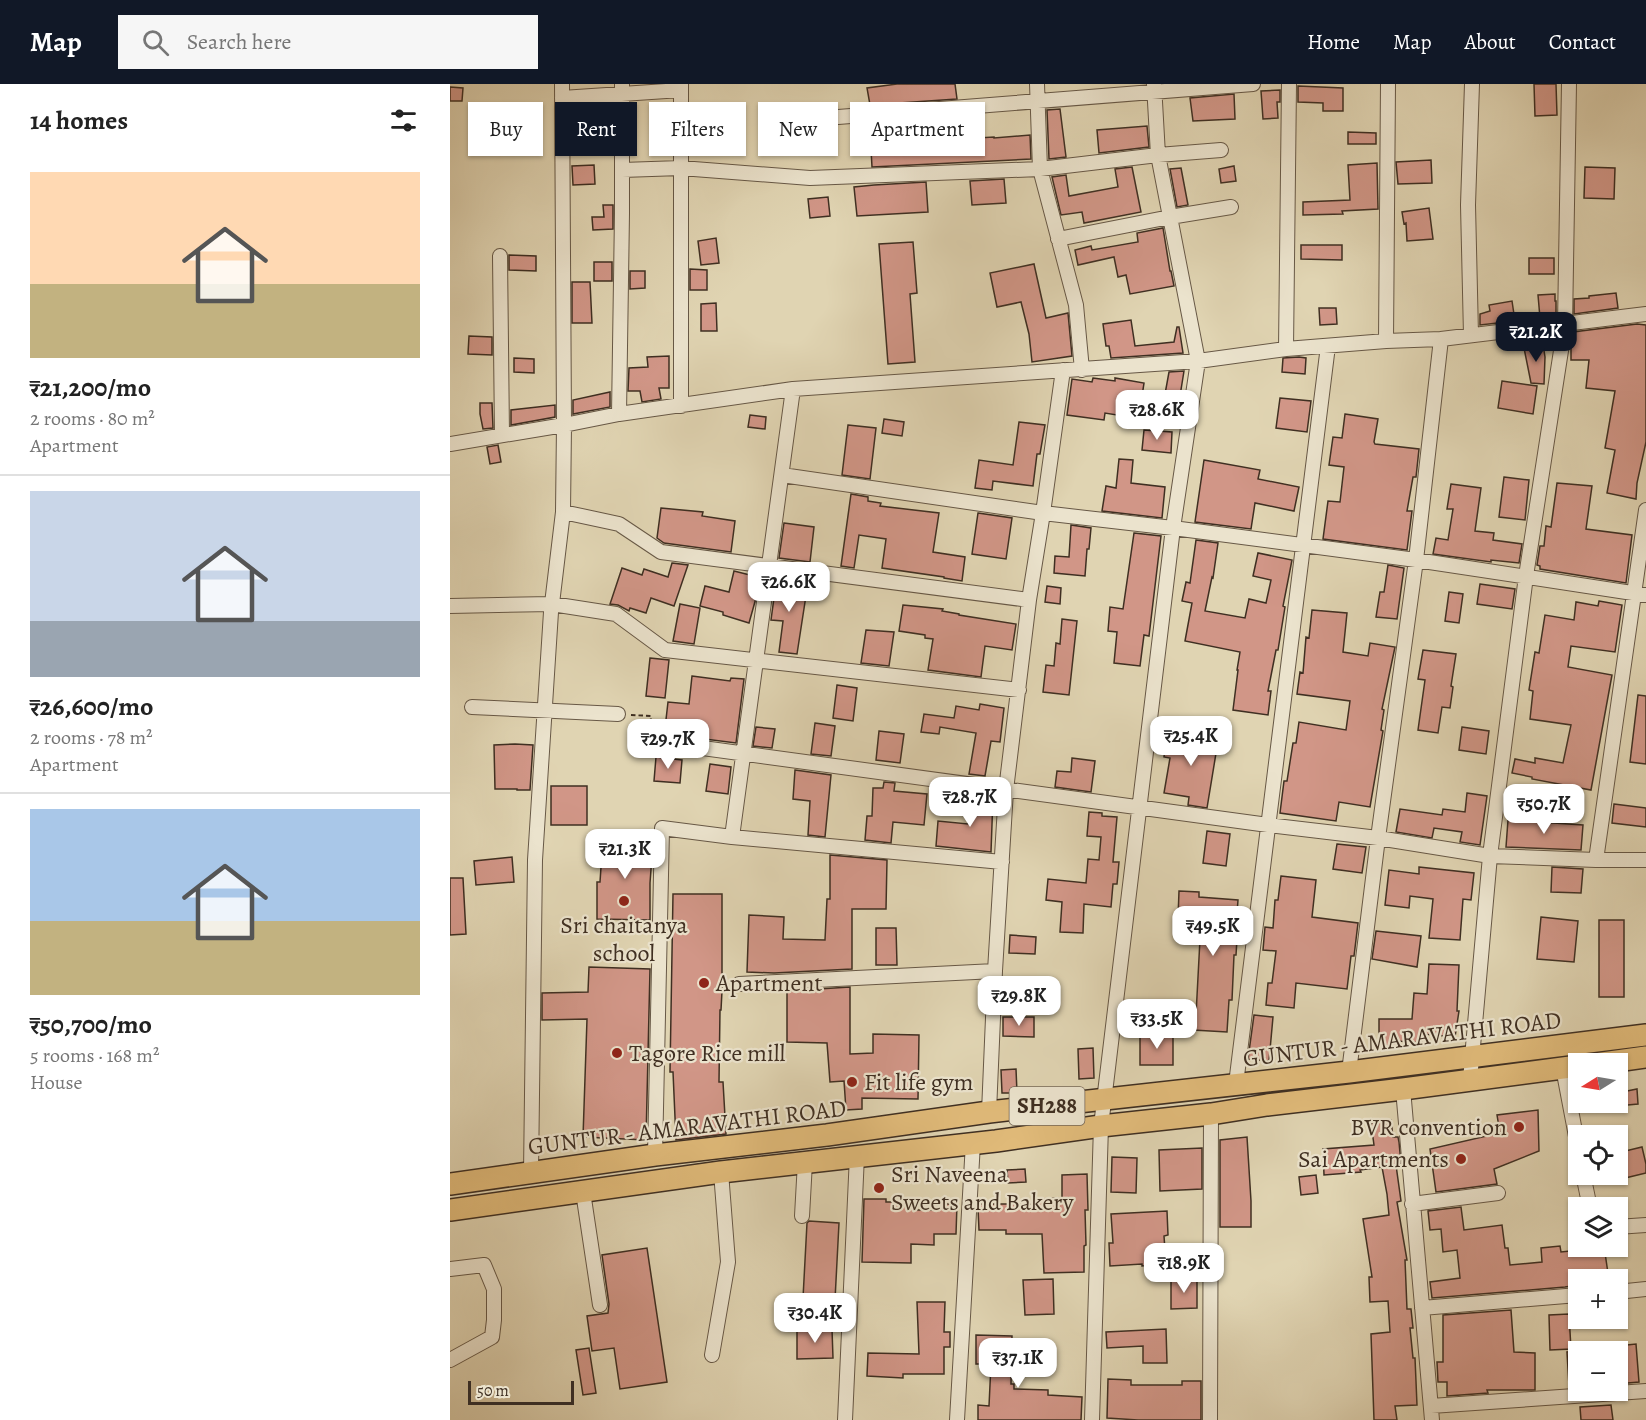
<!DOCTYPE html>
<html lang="en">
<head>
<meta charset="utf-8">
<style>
	:root { --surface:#fff; --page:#f6f6f6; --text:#222; --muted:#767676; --line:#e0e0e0; --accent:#111827 }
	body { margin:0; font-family:Alegreya,serif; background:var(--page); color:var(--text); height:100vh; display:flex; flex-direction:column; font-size:22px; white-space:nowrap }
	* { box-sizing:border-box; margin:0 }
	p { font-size:20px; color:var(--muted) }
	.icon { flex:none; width:33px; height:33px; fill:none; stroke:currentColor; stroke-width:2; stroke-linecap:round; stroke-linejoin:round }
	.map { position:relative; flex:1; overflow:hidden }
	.drawer { display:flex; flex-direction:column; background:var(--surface); width:450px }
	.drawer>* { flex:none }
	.hud { position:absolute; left:18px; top:18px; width:570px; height:54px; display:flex; gap:12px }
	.needle { width:39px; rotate:259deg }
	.fabs { position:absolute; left:1118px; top:969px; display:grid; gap:12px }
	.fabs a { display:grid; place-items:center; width:60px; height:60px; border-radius:0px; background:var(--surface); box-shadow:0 2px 4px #0004; font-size:30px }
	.scale { position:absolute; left:18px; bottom:15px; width:106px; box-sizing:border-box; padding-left:6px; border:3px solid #3f2f22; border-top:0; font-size:16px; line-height:21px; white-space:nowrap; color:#3f2f22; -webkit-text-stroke:4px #ebe3cd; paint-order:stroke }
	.price { position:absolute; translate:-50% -51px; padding:0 14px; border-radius:12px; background:#fff; color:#222; font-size:20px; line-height:39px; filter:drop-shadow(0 2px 3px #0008) }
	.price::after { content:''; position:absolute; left:50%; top:36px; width:18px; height:14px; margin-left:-9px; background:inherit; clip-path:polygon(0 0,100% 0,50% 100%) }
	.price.active { background:var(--accent); color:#fff }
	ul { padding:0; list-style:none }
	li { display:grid; align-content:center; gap:12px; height:318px; padding:0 30px }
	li+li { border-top:2px solid var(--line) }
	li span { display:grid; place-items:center; height:186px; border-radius:0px; color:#555 }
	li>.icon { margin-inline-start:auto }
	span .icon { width:108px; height:108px; fill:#fffc; stroke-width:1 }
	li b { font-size:26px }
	h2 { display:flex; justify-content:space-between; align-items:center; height:72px; padding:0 30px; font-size:26px }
	.pill { padding:0 21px; border-radius:0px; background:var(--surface); box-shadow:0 2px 4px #0004; font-size:21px; line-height:54px }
	.pill.active { background:var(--accent); color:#fff }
	header { display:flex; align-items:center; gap:36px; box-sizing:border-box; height:84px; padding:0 30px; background:var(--accent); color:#fff }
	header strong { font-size:28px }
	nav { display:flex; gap:33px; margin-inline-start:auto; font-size:21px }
	.search { width:420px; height:54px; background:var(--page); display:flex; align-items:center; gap:15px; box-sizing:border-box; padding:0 21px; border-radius:0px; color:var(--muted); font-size:22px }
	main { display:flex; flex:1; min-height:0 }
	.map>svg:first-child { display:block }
</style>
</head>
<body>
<header>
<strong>Map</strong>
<div class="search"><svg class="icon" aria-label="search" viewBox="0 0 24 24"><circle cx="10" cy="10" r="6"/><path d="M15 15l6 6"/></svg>Search here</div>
<nav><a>Home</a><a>Map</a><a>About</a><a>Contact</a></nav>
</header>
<main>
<section class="drawer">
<h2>14 homes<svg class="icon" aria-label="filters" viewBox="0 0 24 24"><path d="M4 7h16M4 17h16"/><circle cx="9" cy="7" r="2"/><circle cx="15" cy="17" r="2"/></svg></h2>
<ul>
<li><span style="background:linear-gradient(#ffd9b3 60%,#c2b280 0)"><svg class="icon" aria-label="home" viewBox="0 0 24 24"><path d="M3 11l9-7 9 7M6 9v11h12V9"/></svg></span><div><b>₹21,200/mo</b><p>2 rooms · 80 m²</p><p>Apartment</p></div></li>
<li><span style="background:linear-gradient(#c9d6e8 70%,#9aa5b1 0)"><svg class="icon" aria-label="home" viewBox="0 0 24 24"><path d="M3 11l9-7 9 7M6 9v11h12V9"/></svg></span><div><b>₹26,600/mo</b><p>2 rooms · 78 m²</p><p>Apartment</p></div></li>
<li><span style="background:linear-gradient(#a9c7e8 60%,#c2b280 0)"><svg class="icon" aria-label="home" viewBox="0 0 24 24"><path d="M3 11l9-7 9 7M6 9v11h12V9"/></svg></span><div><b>₹50,700/mo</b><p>5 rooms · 168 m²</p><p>House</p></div></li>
</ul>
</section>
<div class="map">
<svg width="1196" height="1336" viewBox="0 0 1196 1336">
	<rect width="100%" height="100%" fill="#e0d4b2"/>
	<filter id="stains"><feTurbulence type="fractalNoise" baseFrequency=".00333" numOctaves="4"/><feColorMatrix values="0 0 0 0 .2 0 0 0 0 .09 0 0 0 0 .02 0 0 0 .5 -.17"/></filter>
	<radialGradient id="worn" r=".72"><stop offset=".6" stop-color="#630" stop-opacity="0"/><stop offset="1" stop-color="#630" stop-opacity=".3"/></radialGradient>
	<path fill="#d19687" stroke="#3f2f22" stroke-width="1.5" d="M447,0h58l2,15 -87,6 -3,-17z
		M1084,0h22l1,31 -22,1z
		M848,2l45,2v23h-20v-8l-25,-1z
		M0,3l13,1 -1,13h-12z
		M830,6v12h-3l1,16 -15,1 -2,-28z
		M784,10l1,25 -42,2 -3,-23z
		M610,25l6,48 -17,2 -2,-49z
		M508,33l2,22 34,-2v1l36,-3 1,24 -159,8 -1,-18 19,-1 -3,-26z
		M355,40l5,3h12l1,25 -15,1z
		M697,42l2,21 -50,6 -2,-23z
		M898,48l28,1v11h-28z
		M981,76l1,23 -34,1 -2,-22z
		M927,79l1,46 -36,2 1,3 -40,1v-13l47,-2 -2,-35z
		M144,81l1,19 -22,1 -1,-19z
		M784,82l2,15 -15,2 -2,-14z
		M682,83l9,45 -57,11 -2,-11 -21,3 -9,-38 14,-2 3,21 49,-9 -3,-18z
		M1135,83l30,1 -1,31 -30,-1z
		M731,84l7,37 -11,2 -7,-38z
		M554,95l2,24 -34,2 -2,-24z
		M476,98l2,30 -71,4 -3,-29 20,-2z
		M378,113l2,19 -20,2 -2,-19z
		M153,121h10v24l-20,1 -1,-13h12z
		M979,124l4,31 -26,2 -1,-18 -2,1 -2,-12z
		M713,144l7,43h1l3,15 -44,8 -4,-19 -8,2 -4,-20 -36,8 -3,-15 16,-4 1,4 46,-8 -1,-9z
		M266,154l3,25 -18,2 -3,-24z
		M463,158l4,51 -7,1 5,68 -27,2 -9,-120z
		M851,161h41v15l-41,-1z
		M59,171l27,1v15l-27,-1z
		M1079,174h25v16h-25z
		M144,178h18v19h-18z
		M584,180l12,54 22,-5 4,43 -40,6 -3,-28 -8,-32 -24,5 -7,-34z
		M240,185l17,1v20h-17z
		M180,187h15v17l-15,1z
		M122,198h18l2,41h-20z
		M1166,209l2,15 -44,6v-15l15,-1v-2z
		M1105,210v7h1v15l-16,2 -2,-23z
		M1062,217l3,20 -35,4v-11l10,-3 -1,-6z
		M266,219l1,28h-16v-27z
		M869,224h17l1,16 -17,1z
		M681,236l4,26 39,-4 3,-15h2l4,26 -72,5 -2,-12h-3l-3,-22z
		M1187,240l9,1v117l-9,41 -1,16 -29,-6 8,-43 -10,-2 10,-57 -29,-3 3,-28h-18v-13l2,-15z
		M19,252l23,1v18l-24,-1z
		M1093,260l2,13 -1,27 -13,-1 -7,-35z
		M219,272v32h-10l2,11 -19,3 -2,-11h-12l1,-23 19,-1 -1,-10z
		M849,273l7,1 -1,16 -23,-2 1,-14z
		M64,274l20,1v14l-20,-1z
		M734,287l-4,25 -15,-2 4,-22z
		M643,294l22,3v-3l29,5 -4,26 -16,-3 -1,10 -18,-3 -1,7 -37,-5 5,-36 20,3z
		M1052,297l35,5 -4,28 -35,-6z
		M160,308v15l-37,7v-14z
		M830,314l31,3 -4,31 -31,-4z
		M30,319h12l1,25 -10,1 -3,-15z
		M105,321v12l-44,8v-15z
		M895,330l33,5 -4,23 1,2 44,5 -3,28h-3l-6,34h5l-5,39 -84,-11 5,-38 12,1 4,-35 -15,-2 4,-28 9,1z
		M300,331l16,2 -1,12 -17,-2z
		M434,335l20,3 -2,14 -20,-3z
		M569,338l26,3 -5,29h-3l-4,32 -40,-5 -1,9 -17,-2 4,-28 34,5z
		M398,341l28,3 -6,51 -28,-4z
		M694,346l28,2 -1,21 -29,-3z
		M48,361l3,17 -11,2 -3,-17z
		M669,375l14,1 -2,23 34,4 -3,31 -60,-7 4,-25 10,2z
		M754,376l56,10 -2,9 41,8 -5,24 -39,-8 -4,26 -56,-7z
		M1054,393l25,3 -4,40 -26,-3z
		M1107,399l35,3 -6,43 46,6 -6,48 -86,-14v-3l-3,-1 3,-19h4l2,-20 5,1z
		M1001,400l30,4 -6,43 19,2 -1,7 29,4 -3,19 -28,-3v2l-58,-8 3,-16 12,2 5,-31h-6z
		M401,410l17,3v4l13,2 -1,3 59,7 -6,39 32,5 -3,24 -18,-3v-1l-62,-9 4,-29 -27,-4 -5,33 -13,-2z
		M211,424l42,4 -1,4 33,5 -4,31 -67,-9 -7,-5z
		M528,429l34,5 -6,41 -34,-5z
		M334,439l30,4 -4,35 -31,-4z
		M621,441l20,3 -2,21h-2l-2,27 -31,-3 1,-17 14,1z
		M684,449l27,3 -12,100 -5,-1 -4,31 -26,-3 3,-31 -9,-1 2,-24 13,2z
		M746,456l22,3 -5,35 -1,-1 -7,34 40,7 4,-19 17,4 5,-23 -18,-4 5,-23 34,7 -9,46 2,1 -7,43h-2l-8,41h3l-3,24 -35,-5 5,-40h-1l3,-18 -55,-11 7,-38 -10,-2 4,-19 4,1z
		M222,479l16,2 -14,41 -23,-8 -5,15 -16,-5 -1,3 -11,-6 -8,-1 12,-36 20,7 2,-6 24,8z
		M938,481l16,3 -7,51 -21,-2 4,-25h4z
		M284,487l24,6 -2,21 -7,25 -26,-8v-3l-23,-6 5,-20 24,6z
		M327,492l15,2 -1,8 16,3 -10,65 -18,-2 4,-31 -12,-1z
		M1030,500l35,5 -3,20 -35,-5z
		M597,502l14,2 -1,16 -15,-2z
		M999,508l14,2 -4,29 -14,-2z
		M1149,517l23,4 -7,47 -44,-6 -3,21 44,8 -21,115 -59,-11v-2l-20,-4 3,-14 20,4v-5l28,5 8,-38 -41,-6 3,-28 -4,-1 6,-38 4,1 6,-38 29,5 2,-18 22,4z
		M230,520l20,4 -6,36 -21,-3z
		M453,521l40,4 -1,2 17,3v1l57,9 -4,26 -27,-4 -4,31 -53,-7 5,-31 -8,-1v-3l-26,-4z
		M862,526l35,3 -4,39 25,4 2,-13 25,4 -13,62 2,1 -3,20 2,1 -13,76 -31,-5 -3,19 -56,-8 4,-32h3l6,-38h3l3,-21 47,8 4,-29 -53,-7 3,-22 3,1 3,-36 3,1z
		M612,535l15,2 -8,74 -26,-3 3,-27 8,1 2,-23 4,1z
		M416,546l28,2 -5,34 -28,-3z
		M973,566l33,4 -5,32 2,1 -3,21 -8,-1 -4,26 -20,-3 7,-50 -7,-1z
		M200,574l19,2 -4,38 -19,-2z
		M242,592l38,5 1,-3 13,1 -8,64 -47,-6 -7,2 -18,-2 4,-35 21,2z
		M387,601l20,3 -4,33 -20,-3z
		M1188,611l8,1v68l-16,-2z
		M530,620l24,4 -4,34 -9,-1 -6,35 -16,-2 7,-41 -36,-6 -1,7 -18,-2 3,-18 30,4 2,-12 23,4z
		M365,639l20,3 -4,30 -20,-2z
		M306,643l19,2 -3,19 -19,-2z
		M1012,643l27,4 -3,23 -27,-4z
		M429,647l25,3 -4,29 -24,-3z
		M751,649l18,2 -12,73 -19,-3 1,-8 -25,-4 6,-35 -6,-1 3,-23 33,5z
		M65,660l18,1 -3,45h-13v-1h-22l-1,-44z
		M206,673l26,3 -2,23 -26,-2z
		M622,674l23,3 -4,31 -36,-5 2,-16 14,1z
		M260,680l21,3 -3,27 -22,-3z
		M345,686l36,5 -6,62 -17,-2 2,-34 -17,-2z
		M434,698l11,1 -1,8 33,3 -3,31 -31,-3 -2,21 -26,-3 2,-24h5l1,-28h10z
		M101,702h36v39h-36z
		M1017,709l20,3 -7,49 -20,-3 2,-10 -28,-4 -2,10 -36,-6 4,-23 42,6 1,-6 22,3z
		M522,712l21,1 -2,55 -55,-6 2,-25 30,3z
		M1164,720l32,4v19l-34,-4z
		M639,728l13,1v3l15,1 -4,45h6l-2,22h-4l-2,23 -27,-3 -1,29 -23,-1 2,-30 -16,-2 2,-21 38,4 2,-24 11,1 2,-23 -14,-1z
		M1058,736l75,5 -2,25 -75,-3z
		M757,747l23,3 -4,32 -23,-3z
		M153,754l50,4 -3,41v37l-53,-1v-37h3z
		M887,760l29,3 -4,26 -29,-4z
		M380,771l57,5 -1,49h-34v60l-78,4 -27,-1 2,-57 35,2 -1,22 42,1 2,-41h3z
		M62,773l2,25 -38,3 -2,-24z
		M969,783l55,6 -3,27 -8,-1 -3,41 -31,-2 4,-39 -23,-3 -1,12 -24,-3 4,-35 30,4z
		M1102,783l31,2 -2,24 -30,-1z
		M831,792l35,4 -4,37 46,6 -4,33h-3l-4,33 -51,-6 -2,25 -28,-3 2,-22h4l4,-32 -13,-1 2,-23 8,1 2,-28h3z
		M0,794h13l3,56 -16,1z
		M729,807l20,1v5l39,3 -3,39h2l-1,16h-2l-2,45h-3l-2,32 -34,-2v-15h3l5,-95 -23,-2z
		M223,810h49v97l-1,19h-1l-1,72h4l3,52 -50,6 -3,-68h-3z
		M1091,833l37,4 -4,41 -37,-3z
		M1149,836h25v77h-25z
		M426,844h20l1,37h-21z
		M926,847l45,5 -4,31 -45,-8z
		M560,851l26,2 -1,17 -26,-1z
		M979,880l30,1 -2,46h2l-4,26 -32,-3 -1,9 -24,-2v6h-19v-28h33l2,-26 13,1z
		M139,883l61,2 -4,171 -63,-3 4,-118 -45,1v-27l46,-1z
		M400,903v67l23,-1v-19l46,1 -1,64 -56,-1v11l-16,1 -2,-29 -14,1 -3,-39 -40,-1v-51z
		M804,931l19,2 -4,44 -21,-2z
		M553,933h31v20l-31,-1z
		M723,951v30h-33v-29z
		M643,964l1,30 -15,1 -1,-30z
		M566,985l1,24h-15l-1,-23z
		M1187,1005l1,15 -21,2v-13z
		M1088,1026l1,41 -45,18 3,15 -61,8 -6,-43 70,-16 -3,-18z
		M941,1036l2,17h5l1,5 2,22 -5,1 5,36 -4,1 10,58h-2l2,49h4l2,19h-3l3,30h2l2,47 -22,1 2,14h-23l-3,-86 19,-2 -2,-31 -18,1 -1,-25h3l-9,-58 26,-4 -2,-21 -5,-27 -22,3 1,2 -37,3 -1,-26 51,-4 -3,-22z
		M797,1053l4,64v26h-31v-87z
		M1192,1063l4,17v9l-25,6 -4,-26z
		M752,1064v41l-42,2 -1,-41z
		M662,1073l25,1 -1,35 -25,-1z
		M575,1085l1,13 -18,1 -1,-13z
		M637,1090l1,36h-3l1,35 -2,1v26l-40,1 -2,-39h-36v-4h-27l-1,-22h2v-4h59v-5l23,-1v-23z
		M866,1091l2,18 -17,2 -2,-18z
		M414,1115h22v3h28v8h23v-6h20l-1,30h-22v11l-23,-1v19l-49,-1z
		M1011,1123l3,23 38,-5 3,23h3l2,17 32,-3 -1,-14 19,-2 1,6 28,-3 -1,-3h16l5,34h-31v5l-13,2 -133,11 -2,-16 30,-4 -3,-28 -14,2 -2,-23 -11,1 -2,-19z
		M717,1127l1,24 -4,1 2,28 -24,2v-2l-32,2 -1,-23h4l-2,-29z
		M359,1137l30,2 -4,77 -32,-2 4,-75z
		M197,1164l20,134 -47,7 -6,-41 -22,3 -5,-35 21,-3 1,-9 -7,-49z
		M603,1195l1,35 -29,1 -2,-35z
		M721,1196h26v28l-26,1z
		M467,1218h28l-1,30h6v15h-6v27h-41v4l-36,-2 1,-23 51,1z
		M1061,1226l3,42 21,1v37h-48l1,3 -41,3v-14h-9l-1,-20h6v-47z
		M1119,1230l2,35 -21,1 -1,-35z
		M382,1245l1,29 -36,1v-29z
		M716,1245l1,34h-24v-17l-36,2 -1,-16z
		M526,1251l36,1 -1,48h3v5l34,1v5l34,2 -1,23h-103v-15l11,1 2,-42h-15z
		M1186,1260l3,38 -22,2v-38z
		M139,1264l7,45 -13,2 -7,-45z
		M1128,1267v34l-9,1 -2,-34z
		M658,1295l23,1v5h51v-4h19v39h-63l-31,-2z
		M1161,1321l2,15h-32l-1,-13z"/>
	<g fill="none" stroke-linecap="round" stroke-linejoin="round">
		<g stroke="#675846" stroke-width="16">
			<path id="street" d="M587,0l3,85 36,136 6,65
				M112,14l119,-8
				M363,35l440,-35
				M172,86l59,-2 129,10 230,-9 118,-14 63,-5
				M608,155l112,-22 61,-10
				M50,172l2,179
				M1021,251l-3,-130 4,-121
				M991,255l205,-25
				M836,265l3,-265
				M231,322v-322
				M169,330l3,-201v-129
				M0,360l114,-19 55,-11 174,-25 405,-28 88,-12 100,-8
				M332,391l261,38 130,15 243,32 230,35
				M113,428l56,12 42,28 368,48
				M0,522l102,-2 64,10 49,36 354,40
				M22,623l146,7
				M238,662l580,79 110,13 112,18 106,4h50
				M282,753l61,-448
				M1146,776l50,-350
				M289,900l256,-13
				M1113,984l15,79
				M899,988l29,-234 38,-278 25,-221 -55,2 2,-257
				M1020,996l20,-224 36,-280 39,-251 4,-241
				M786,1000l92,-738
				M953,1005l29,331
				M539,1028l6,-141 11,-181 23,-190 14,-87 20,-143
				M205,1071l7,-327 70,9 270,25
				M81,1089l4,-313 16,-248 12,-100 1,-87 -2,-341
				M1133,1090l7,34
				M133,1108l17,113
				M962,1120l86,-11
				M352,1132l3,-54
				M1167,1143l29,-2
				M0,1185l34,-4 10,24v31l-2,17 -42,23
				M1167,1208l29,-3
				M972,1224l156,-13
				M262,1271l16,-93 -7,-90
				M981,1322l215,-15
				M395,1336l12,-265
				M507,1336l16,-277
				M642,1336l9,-294 72,-598 25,-167 -40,-206 -4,-71
				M760,1336l1,-306"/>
		</g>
		<g stroke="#3f2f22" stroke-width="24">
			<path id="primary" d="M1145,980l51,-7
				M0,1100l205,-29 172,-20 162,-23 360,-40 297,-37
				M0,1126l271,-38 275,-31 105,-15 110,-12 56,-9 136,-16 175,-23"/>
		</g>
		<path stroke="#3f2f22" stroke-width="2" stroke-dasharray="4.5 3" stroke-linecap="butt" d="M181,631l20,1 -1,25 24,3"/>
		<use href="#street" stroke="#ebe3cd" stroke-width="14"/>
		<use href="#primary" stroke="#e0ba79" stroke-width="21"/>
	</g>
	<g fill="#8f2418" stroke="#ebe3cd" stroke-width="2">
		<circle cx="174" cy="817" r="6"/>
		<circle cx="254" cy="899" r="6"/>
		<circle cx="167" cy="969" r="6"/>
		<circle cx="402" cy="998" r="6"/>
		<circle cx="1069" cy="1043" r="6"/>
		<circle cx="1011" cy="1075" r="6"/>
		<circle cx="429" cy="1104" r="6"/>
	</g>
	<g text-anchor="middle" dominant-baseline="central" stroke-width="4.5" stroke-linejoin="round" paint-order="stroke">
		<rect fill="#ebe3cd" stroke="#736555" stroke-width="1.5" x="559.5" y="1003" width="75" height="38" rx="4.5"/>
		<g font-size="22" font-weight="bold" fill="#3f2f22">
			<text x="597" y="1022">SH288</text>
		</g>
		<g font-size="24" fill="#3f2f22" stroke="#ebe3cd" text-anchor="start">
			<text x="174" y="841" text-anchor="middle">Sri chaitanya<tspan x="174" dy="28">school</tspan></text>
			<text x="266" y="899">Apartment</text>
			<text x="179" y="969">Tagore Rice mill</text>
			<text x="414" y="998">Fit life gym</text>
			<text x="1057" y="1043" text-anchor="end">BVR convention</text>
			<text x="999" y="1075" text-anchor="end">Sai Apartments</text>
			<text x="441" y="1090">Sri Naveena<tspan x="441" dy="28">Sweets and Bakery</tspan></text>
		</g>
		<g font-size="24" fill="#3f2f22" stroke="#ebe3cd">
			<text transform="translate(952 955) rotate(-7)">GUNTUR - AMARAVATHI ROAD</text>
			<text transform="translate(237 1043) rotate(-7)">GUNTUR - AMARAVATHI ROAD</text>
		</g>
	</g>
	<rect width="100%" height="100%" filter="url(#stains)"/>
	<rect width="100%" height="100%" fill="url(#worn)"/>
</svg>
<div class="fabs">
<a><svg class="needle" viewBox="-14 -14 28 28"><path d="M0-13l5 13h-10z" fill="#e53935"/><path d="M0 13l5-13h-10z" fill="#767676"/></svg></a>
<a><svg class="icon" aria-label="locate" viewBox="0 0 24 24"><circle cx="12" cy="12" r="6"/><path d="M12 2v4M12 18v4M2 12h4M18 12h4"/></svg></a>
<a><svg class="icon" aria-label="layers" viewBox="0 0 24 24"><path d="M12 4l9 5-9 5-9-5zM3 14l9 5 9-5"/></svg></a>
<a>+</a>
<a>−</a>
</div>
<div class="scale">50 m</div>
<b class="price active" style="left:1086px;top:279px">₹21.2K</b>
<b class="price" style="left:707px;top:357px">₹28.6K</b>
<b class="price" style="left:339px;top:529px">₹26.6K</b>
<b class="price" style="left:741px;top:683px">₹25.4K</b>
<b class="price" style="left:218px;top:686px">₹29.7K</b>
<b class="price" style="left:520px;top:744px">₹28.7K</b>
<b class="price" style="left:1094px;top:751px">₹50.7K</b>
<b class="price" style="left:175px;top:796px">₹21.3K</b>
<b class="price" style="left:763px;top:873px">₹49.5K</b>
<b class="price" style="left:569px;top:943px">₹29.8K</b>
<b class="price" style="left:707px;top:966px">₹33.5K</b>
<b class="price" style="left:734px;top:1210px">₹18.9K</b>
<b class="price" style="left:365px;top:1260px">₹30.4K</b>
<b class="price" style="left:568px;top:1305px">₹37.1K</b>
<div class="hud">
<a class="pill">Buy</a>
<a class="pill active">Rent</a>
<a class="pill">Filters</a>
<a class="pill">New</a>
<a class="pill">Apartment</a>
</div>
</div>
</main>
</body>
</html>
